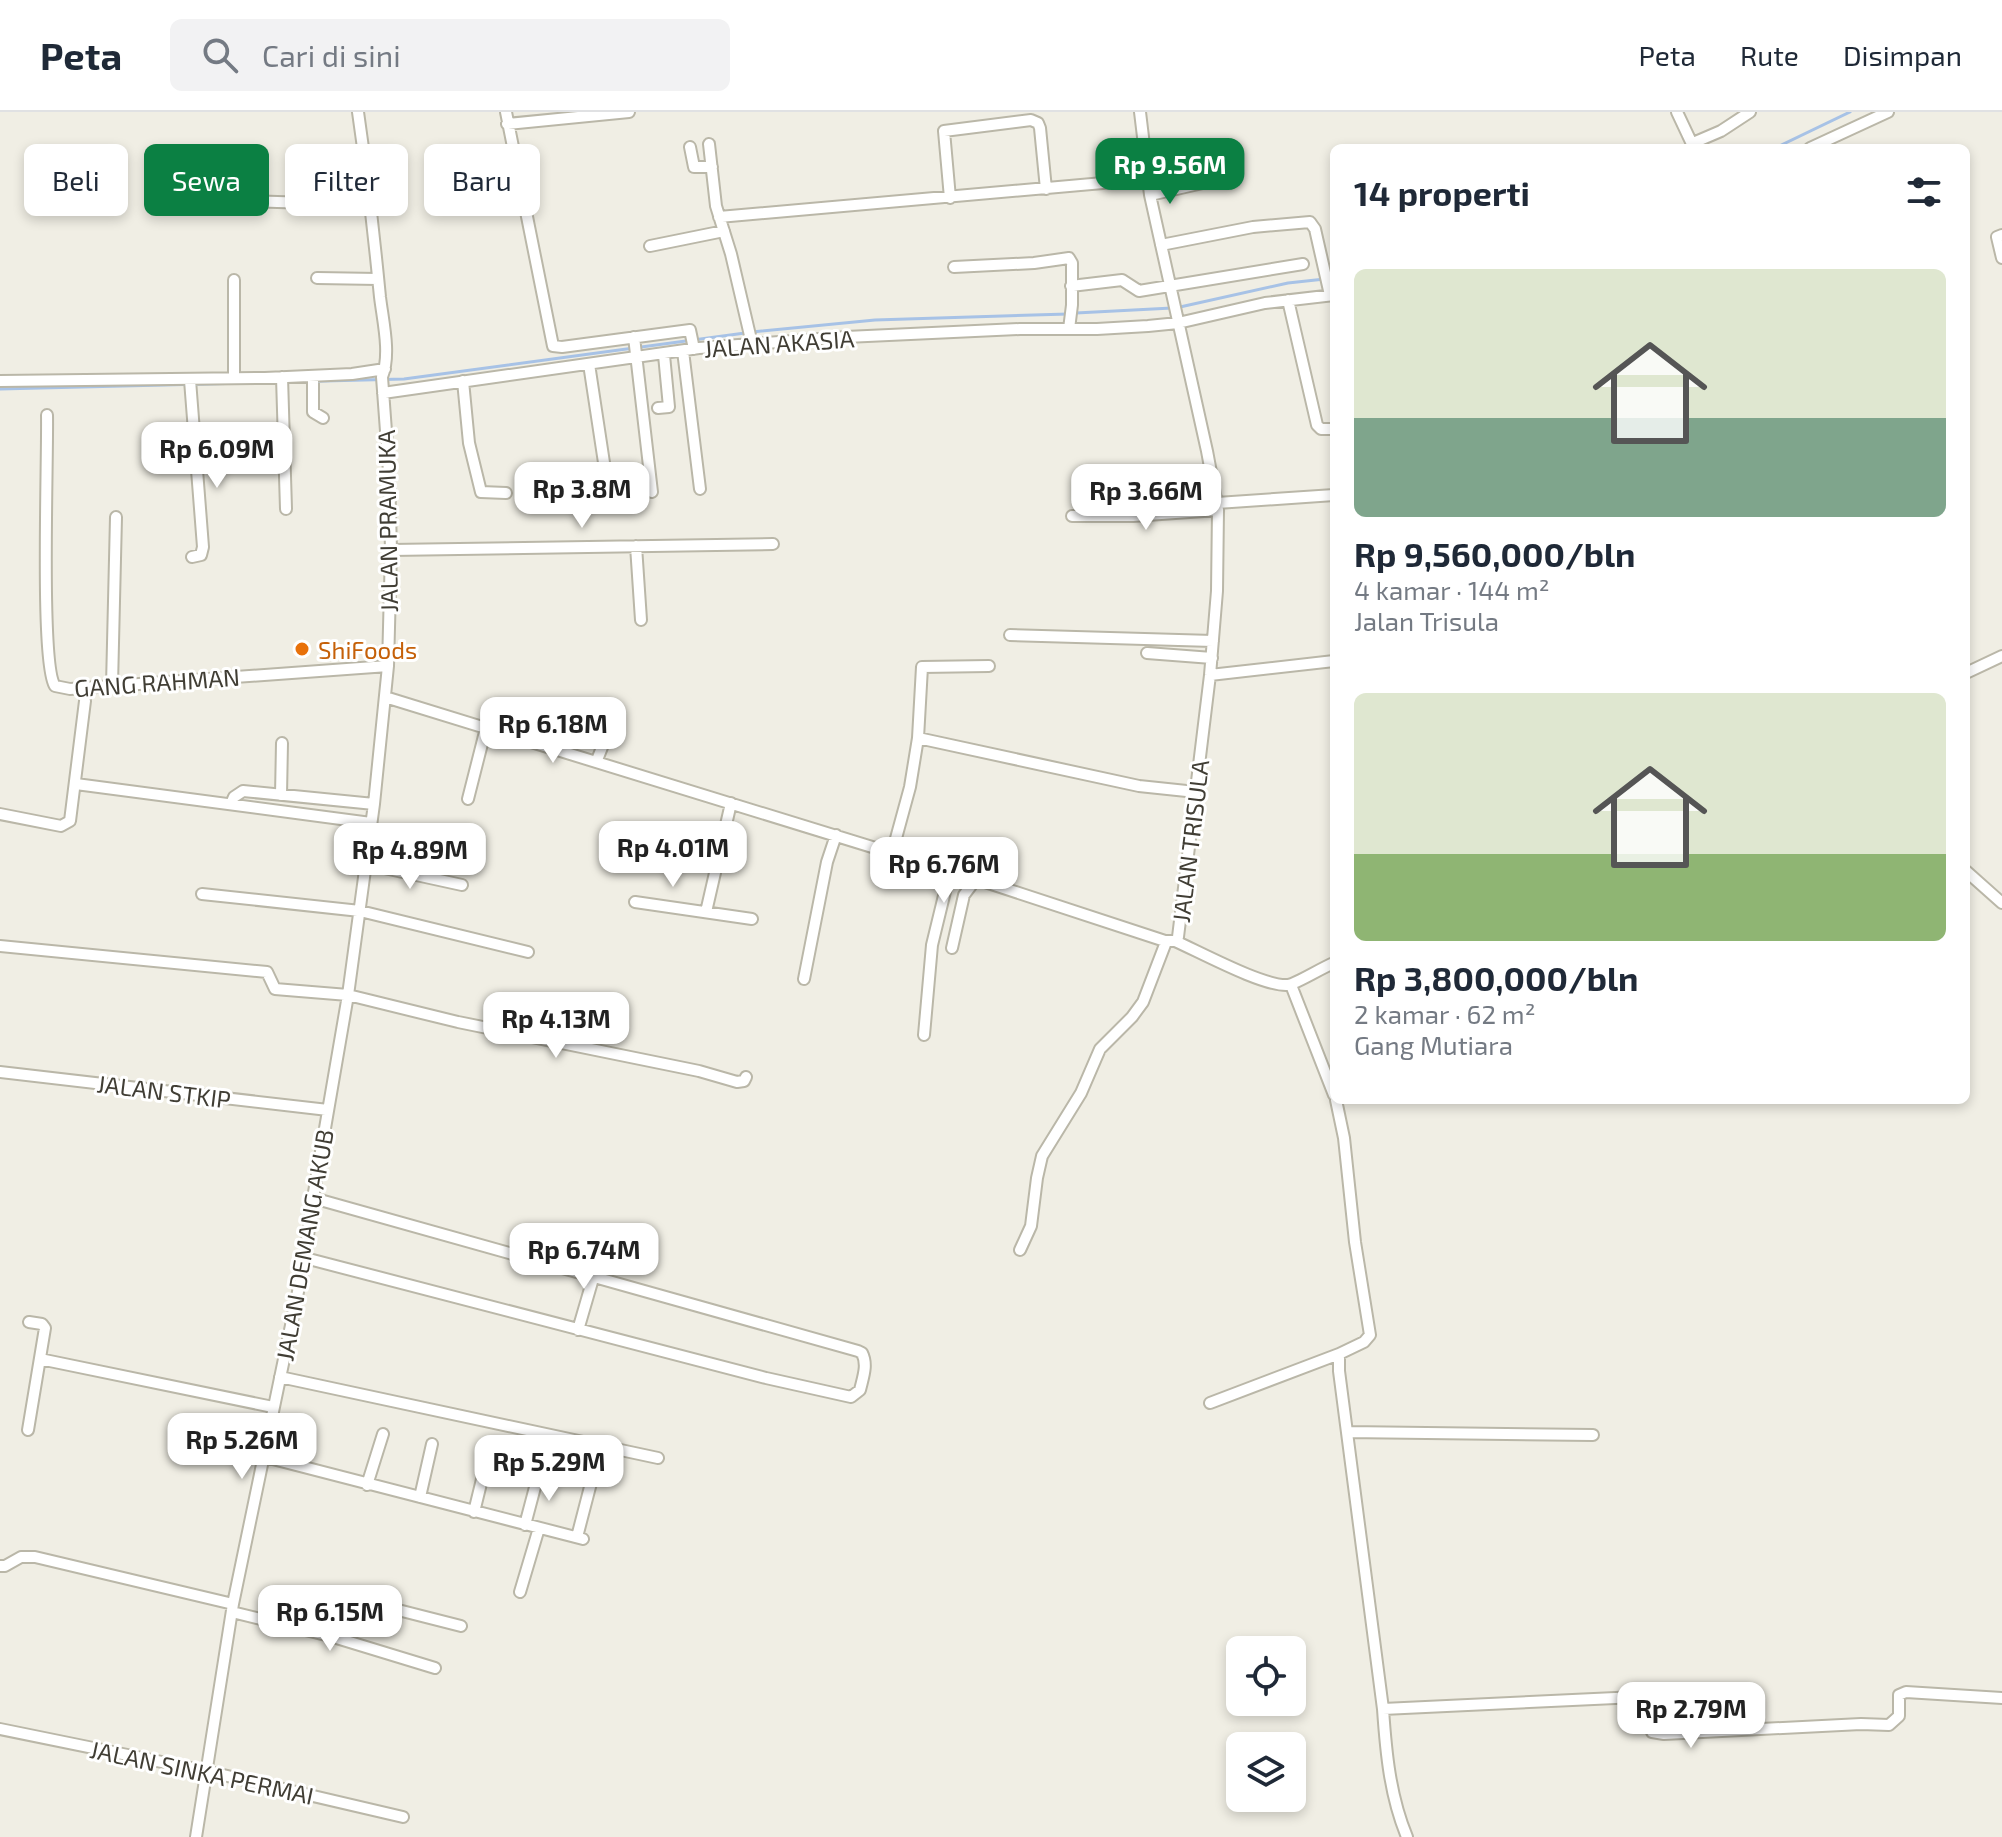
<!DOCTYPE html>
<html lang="id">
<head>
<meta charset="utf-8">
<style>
	:root { --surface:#fff; --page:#f2f2f3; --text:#1f2937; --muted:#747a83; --line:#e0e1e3; --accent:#0b8043 }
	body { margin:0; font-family:"Exo 2",sans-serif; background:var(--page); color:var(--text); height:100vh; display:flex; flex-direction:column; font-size:30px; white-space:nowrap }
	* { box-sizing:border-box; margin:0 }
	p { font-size:26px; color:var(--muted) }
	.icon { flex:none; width:44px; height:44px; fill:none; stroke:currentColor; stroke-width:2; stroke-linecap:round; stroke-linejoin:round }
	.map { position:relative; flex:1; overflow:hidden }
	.panel { position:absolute; left:1330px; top:32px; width:640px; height:960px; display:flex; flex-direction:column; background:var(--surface); border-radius:12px; box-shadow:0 4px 12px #0003 }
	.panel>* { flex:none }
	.top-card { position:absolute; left:24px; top:32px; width:760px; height:72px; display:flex; gap:16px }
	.fabs { position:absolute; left:1226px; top:1524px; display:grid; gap:16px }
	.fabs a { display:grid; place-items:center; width:80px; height:80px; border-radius:12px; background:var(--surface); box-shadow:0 4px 12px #0003; font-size:40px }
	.price { position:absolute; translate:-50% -68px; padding:0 18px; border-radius:16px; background:#fff; color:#222; font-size:26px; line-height:52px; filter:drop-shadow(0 2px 4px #0008) }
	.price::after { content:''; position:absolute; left:50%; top:48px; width:24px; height:18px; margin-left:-12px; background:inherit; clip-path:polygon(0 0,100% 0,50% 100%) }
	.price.current { background:var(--accent); color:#fff }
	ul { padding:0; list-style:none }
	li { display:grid; align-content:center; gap:16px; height:424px; padding:0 24px }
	li span { display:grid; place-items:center; height:248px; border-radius:12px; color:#555 }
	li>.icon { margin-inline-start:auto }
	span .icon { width:144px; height:144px; fill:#fffc; stroke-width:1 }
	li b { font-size:34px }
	h2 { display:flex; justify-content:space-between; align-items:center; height:96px; padding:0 24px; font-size:34px }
	.tag { padding:0 28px; border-radius:12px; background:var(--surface); box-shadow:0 4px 12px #0003; font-size:28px; line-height:72px }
	.tag.current { background:var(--accent); color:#fff }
	header { display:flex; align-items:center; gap:48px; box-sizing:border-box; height:112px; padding:0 40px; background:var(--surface); border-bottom:2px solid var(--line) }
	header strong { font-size:38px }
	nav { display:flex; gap:44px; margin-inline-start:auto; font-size:28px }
	.search { width:560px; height:72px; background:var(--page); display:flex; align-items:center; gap:20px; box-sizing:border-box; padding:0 28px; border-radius:12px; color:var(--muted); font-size:30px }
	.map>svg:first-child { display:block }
</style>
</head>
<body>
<header>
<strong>Peta</strong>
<div class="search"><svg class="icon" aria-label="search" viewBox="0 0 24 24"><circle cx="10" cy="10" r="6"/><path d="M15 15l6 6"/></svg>Cari di sini</div>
<nav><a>Peta</a><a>Rute</a><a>Disimpan</a></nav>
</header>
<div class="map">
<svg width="2002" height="1725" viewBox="0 0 2002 1725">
	<rect width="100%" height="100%" fill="#f0eee4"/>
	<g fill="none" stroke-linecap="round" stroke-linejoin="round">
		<path stroke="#a7c2e6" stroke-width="3" d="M1775,36l75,-36
			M1180,195l108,-24 46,-5
			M1076,201l96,-5
			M752,220l123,-12 193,-6
			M0,277l404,-10 341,-46"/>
		<g stroke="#bab7a8" stroke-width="14">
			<path id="minor" d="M506,0l47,234 9,1 128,-17 4,19
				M1140,0l10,83 57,256 11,59 -1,81 -7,84 -32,262 -3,4
				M1677,0l16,34
				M507,12l122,-12
				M1693,31l28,-12 29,-19
				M709,32l7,62 15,48 21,90
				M690,35l4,20h18
				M1810,36l78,-36
				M1150,83l79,-18
				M950,86l-6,-67 87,-11 7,3 2,5 6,61
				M237,92l8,-3 127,4
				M719,105l429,-38
				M2002,123l-5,2 5,21
				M1161,133l92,-18 57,-5 5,7 15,66
				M650,134l74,-15
				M954,155l80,-4 35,-5 3,5v42l-3,24
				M317,166l61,1
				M1071,174l51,-6 17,11 164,-27
				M1288,188l29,125 4,4h13
				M634,225l18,155
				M683,239l17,138
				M589,252l19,125
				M313,264v36l10,6
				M282,265l4,132
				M234,266v-98
				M190,268l13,167 -2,8 -9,2
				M0,269l265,-3 87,-4 33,-5
				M463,269l6,62 12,49 25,1
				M383,281l316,-45 147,-11 174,-8h77l51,-3 30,-3 87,-20 69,-8
				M658,296l11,-1 -5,-52
				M47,303c1,41 -7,250 8,271l15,3 318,-23
				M1217,391l117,-8
				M1072,404h61l85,-6
				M636,434l5,74
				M391,438l382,-6
				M1010,523l203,6
				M1147,541l65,5
				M1966,561l36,-17
				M1210,563l124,-14
				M112,573l4,-168
				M385,585l591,182 189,62h10c25,11 89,46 113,44 8,-1 35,-18 46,-22
				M918,626l221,48 57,6
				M597,648l19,-48
				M76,672l295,39
				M281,683l1,-52
				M468,687l18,-71
				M231,692l3,-7 9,-6 131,13
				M0,702l61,12 9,-5 15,-120
				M892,741l18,-66 8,-49 4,-71 67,-1
				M678,744l38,9
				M366,752l96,21
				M1966,759l36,32
				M202,782l158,17 168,41
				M635,790l117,17
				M706,800l25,-109
				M0,834l267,26 8,17 73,6 110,27 241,49 38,11 7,-1 2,-4
				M952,836l12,-53 12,-16
				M804,867l23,-117 9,-27
				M1291,873l43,110
				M924,923l8,-90 18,-74
				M0,960l328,38
				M1336,988l8,38 11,104 15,93 -6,7 -25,12v17l44,338c3,44 7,87 24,128
				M1020,1138l11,-24 6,-48 5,-22 39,-63 19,-44 32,-32 11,-15 23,-60
				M305,1146l461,120 85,19 9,-7c3,-13 8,-25 2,-37l-4,-2 -545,-153
				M578,1218l16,-55
				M40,1247l233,48
				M280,1265l378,81
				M1210,1291l129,-49
				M28,1318l17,-102 -3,-4 -13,-2
				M1347,1320l246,3
				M265,1345l318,82
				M367,1373l16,-51
				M420,1385l12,-53
				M474,1400l13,-53
				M525,1413l14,-53
				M577,1425l14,-54
				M0,1454h5l16,-9h14l198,47
				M520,1480l19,-64
				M232,1500l98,24 105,32
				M330,1524l9,-37 4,-3 118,30
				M1383,1597l254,-12 6,7 9,28 12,2 197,-10 28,1 10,-9v-21l7,-3 96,6
				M0,1617l206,42 197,46
				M196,1725l37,-233 72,-346 8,-60 35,-203 26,-191 14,-138 3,-116 -2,-78 -7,-95c9,-23 1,-55 -2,-80 -6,-62 -13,-123 -22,-185"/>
		</g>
		<use href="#minor" stroke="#fff" stroke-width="10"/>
	</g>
	<circle fill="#e8710a" stroke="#fff" stroke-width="3" cx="302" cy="537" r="8"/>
	<g text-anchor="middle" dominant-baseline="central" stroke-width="6" stroke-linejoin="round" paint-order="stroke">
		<g font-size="24" fill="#413e35" stroke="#fff">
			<text transform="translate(779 231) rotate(-4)">JALAN AKASIA</text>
			<text transform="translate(387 409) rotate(-91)">JALAN PRAMUKA</text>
			<text transform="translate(157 570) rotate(-4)">GANG RAHMAN</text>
			<text transform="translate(1190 729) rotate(-83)">JALAN TRISULA</text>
			<text transform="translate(164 979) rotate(7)">JALAN STKIP</text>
			<text transform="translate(304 1133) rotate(-80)">JALAN DEMANG AKUB</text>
			<text transform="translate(202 1660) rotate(12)">JALAN SINKA PERMAI</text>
		</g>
		<g font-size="24" fill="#c56008" stroke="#fff" text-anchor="start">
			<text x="318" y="537">ShiFoods</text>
		</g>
	</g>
</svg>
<div class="fabs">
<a><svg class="icon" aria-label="locate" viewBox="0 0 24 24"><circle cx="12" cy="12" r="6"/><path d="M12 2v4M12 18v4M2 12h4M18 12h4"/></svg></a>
<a><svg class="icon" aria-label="layers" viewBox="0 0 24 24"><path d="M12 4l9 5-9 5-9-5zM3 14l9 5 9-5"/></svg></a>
</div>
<b class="price current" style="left:1170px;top:94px">Rp 9.56M</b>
<b class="price" style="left:217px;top:378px">Rp 6.09M</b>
<b class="price" style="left:582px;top:418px">Rp 3.8M</b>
<b class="price" style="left:1146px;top:420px">Rp 3.66M</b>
<b class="price" style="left:553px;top:653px">Rp 6.18M</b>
<b class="price" style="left:673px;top:777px">Rp 4.01M</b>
<b class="price" style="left:410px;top:779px">Rp 4.89M</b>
<b class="price" style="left:944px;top:793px">Rp 6.76M</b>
<b class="price" style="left:556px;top:948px">Rp 4.13M</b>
<b class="price" style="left:584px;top:1179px">Rp 6.74M</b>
<b class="price" style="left:242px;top:1369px">Rp 5.26M</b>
<b class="price" style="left:549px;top:1391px">Rp 5.29M</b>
<b class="price" style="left:330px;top:1541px">Rp 6.15M</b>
<b class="price" style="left:1691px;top:1638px">Rp 2.79M</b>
<div class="top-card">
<a class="tag">Beli</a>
<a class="tag current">Sewa</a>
<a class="tag">Filter</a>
<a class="tag">Baru</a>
</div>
<section class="panel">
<h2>14 properti<svg class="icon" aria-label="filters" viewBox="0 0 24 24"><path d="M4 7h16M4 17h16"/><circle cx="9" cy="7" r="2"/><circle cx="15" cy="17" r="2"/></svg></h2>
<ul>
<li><span style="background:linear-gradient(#dfe7d0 60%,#7fa58c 0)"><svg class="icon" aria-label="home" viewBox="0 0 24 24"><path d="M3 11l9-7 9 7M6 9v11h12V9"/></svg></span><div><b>Rp 9,560,000/bln</b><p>4 kamar · 144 m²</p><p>Jalan Trisula</p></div></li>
<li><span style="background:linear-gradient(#dfe7d0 65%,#8fb573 0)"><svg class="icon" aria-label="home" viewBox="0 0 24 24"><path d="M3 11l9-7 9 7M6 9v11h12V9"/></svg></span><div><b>Rp 3,800,000/bln</b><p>2 kamar · 62 m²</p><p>Gang Mutiara</p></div></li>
</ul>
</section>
</div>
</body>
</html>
